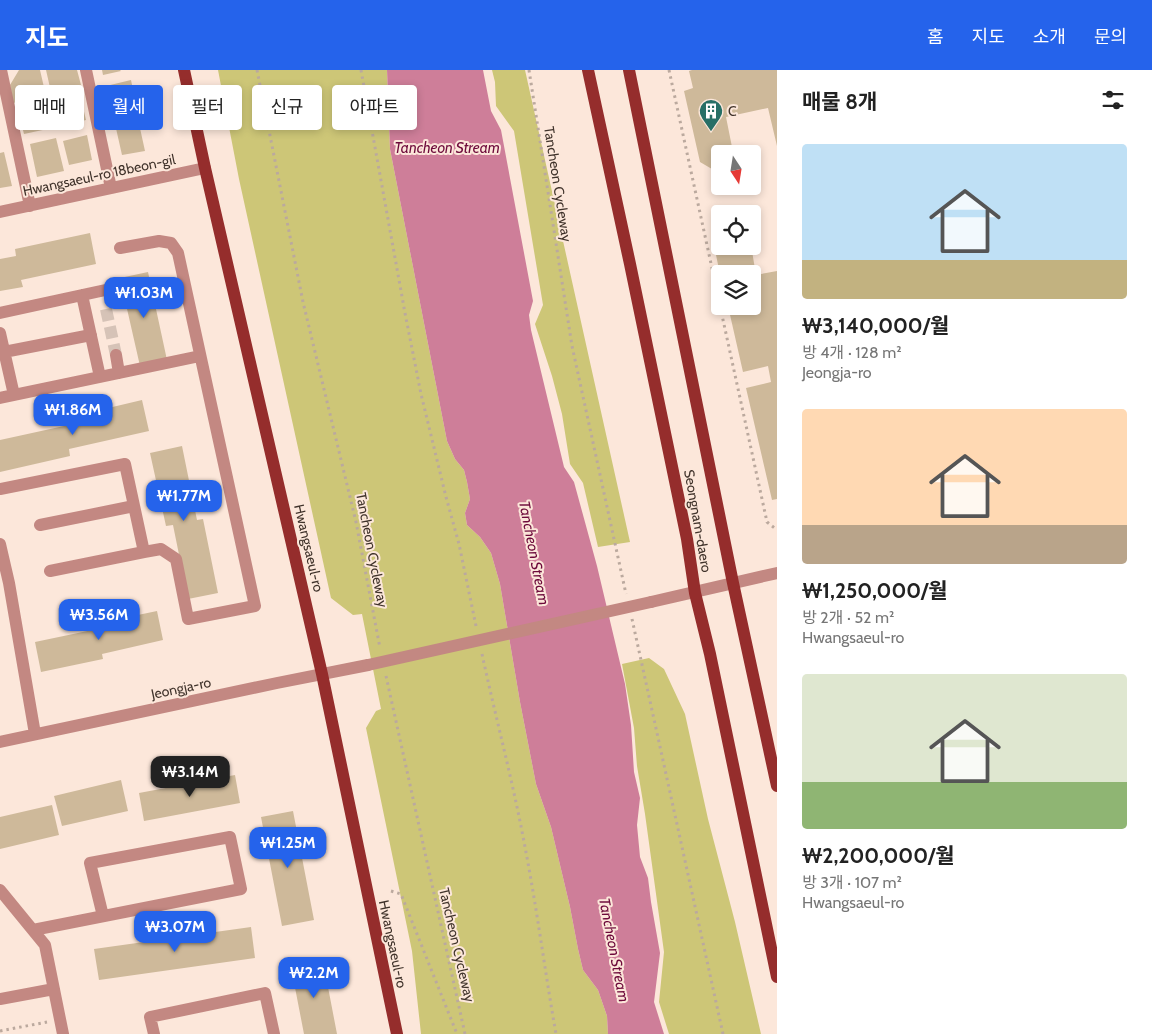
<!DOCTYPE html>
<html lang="ko">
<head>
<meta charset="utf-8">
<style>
	:root { --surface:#fff; --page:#f6f6f6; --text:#222; --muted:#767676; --accent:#2563eb }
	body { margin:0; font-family:Cabin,"Noto Sans KR",sans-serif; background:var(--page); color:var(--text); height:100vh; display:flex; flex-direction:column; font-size:19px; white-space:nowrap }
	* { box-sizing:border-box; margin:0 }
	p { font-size:16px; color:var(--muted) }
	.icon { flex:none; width:28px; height:28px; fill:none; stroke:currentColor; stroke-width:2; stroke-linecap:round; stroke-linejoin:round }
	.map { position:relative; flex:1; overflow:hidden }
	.drawer { display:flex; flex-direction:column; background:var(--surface); width:375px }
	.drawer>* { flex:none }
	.hud { position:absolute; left:15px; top:15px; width:475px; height:45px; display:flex; gap:10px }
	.needle { width:32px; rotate:168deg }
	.fabs { position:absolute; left:711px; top:75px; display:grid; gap:10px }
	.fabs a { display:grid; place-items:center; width:50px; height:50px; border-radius:5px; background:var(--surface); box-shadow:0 2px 8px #0003; font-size:25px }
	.price { position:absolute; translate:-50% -42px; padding:0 11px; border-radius:10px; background:var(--accent); color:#fff; font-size:16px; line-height:32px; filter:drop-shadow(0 1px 2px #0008) }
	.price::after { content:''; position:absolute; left:50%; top:30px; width:15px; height:11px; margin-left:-8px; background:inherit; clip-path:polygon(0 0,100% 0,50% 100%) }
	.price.on { background:#222; color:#fff }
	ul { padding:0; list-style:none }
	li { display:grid; align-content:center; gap:10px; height:265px; padding:0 25px }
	li span { display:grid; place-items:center; height:155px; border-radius:5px; color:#555 }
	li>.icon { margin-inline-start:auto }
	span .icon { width:90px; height:90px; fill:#fffc; stroke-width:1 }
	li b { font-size:21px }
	h2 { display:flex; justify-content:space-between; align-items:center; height:60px; padding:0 25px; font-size:21px }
	.chip { padding:0 18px; border-radius:5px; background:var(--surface); box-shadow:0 2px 8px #0003; font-size:18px; line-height:45px }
	.chip.on { background:var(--accent); color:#fff }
	header { display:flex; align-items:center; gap:30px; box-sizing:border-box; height:70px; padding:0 25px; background:var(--accent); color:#fff }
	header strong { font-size:24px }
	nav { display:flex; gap:28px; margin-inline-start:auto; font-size:18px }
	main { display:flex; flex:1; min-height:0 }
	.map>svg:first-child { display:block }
</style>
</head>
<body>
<header>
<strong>지도</strong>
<nav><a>홈</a><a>지도</a><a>소개</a><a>문의</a></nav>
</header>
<main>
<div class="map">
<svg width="777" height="964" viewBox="0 0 777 964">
	<rect width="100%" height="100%" fill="#fce7da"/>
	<path fill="#cdc677" d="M218,0h169l3,79 57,292 8,18 9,11 3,12 3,17 -5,14 2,12 13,12 11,16 9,31 20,118 16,82 15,43 19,80 8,42 5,21 15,20 9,26 1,18h-187l-9,-83 -46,-223 10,-17 5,-2 -19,-95 -9,1 -22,-17 -92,-419z
		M492,0h33l105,472 -32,5 -15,-64 -13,-19 -8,-50 -10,-38 -17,-52 8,-19 -29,-174 -18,-25 -1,-24z
		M649,588l15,11 21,45 23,105 27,103 26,112h-92l-10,-32 5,-50 -19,-138 -8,-48 -3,-38 -12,-64z"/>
	<path fill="#ce7e99" d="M387,0h96l8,41 10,19 32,171 -4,14 2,15 33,137 10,15 23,84 28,118 6,41 3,47 6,26 -3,27 3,32 8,21 3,24 9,51 -6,49 10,32h-56l-1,-18 -9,-26 -15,-20 -5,-21 -8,-42 -19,-80 -15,-43 -16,-82 -20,-118 -9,-31 -11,-16 -13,-12 -2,-12 5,-14 -3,-17 -3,-12 -9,-11 -8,-18 -57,-292z"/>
	<path fill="#ceb99a" d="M19,0h21l6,26 -33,7 -3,-18z
		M46,0h31l4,15 -30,7z
		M102,0h18l1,1 -18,4z
		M692,0h85v76l-9,-38 -42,9 6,30 -4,7h-8v13l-3,5 -17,-10 -16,-71 9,-3 -4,-17z
		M131,10l6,29 -24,5 -7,-28z
		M81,29l5,21 -27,7 -5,-22z
		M46,35l6,23 -28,6 -6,-23z
		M138,49l7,32 -23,4 -7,-31z
		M87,65l5,25 -23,5 -6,-24z
		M56,68l8,33 -27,6 -7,-33z
		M4,82l8,34 -12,2v-35z
		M90,163l6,31 -75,16 2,7 -23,4v-32l16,-3 -1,-7z
		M723,176h17l12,5 4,24 21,-4v228l-5,1 -26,-112 25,-6 -3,-16 -25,6 -15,-66h24v-32h-32l-4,-19z
		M148,202l19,88 -27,6 -20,-88z
		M142,330l7,31 -80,18 1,7 -70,16v-32l64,-14 -2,-7z
		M182,376l15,74 6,-1 15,74 -30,6 -15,-74 -7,1 -16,-73z
		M157,541l6,29 -61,14 1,5 -62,13 -6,-30 62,-13 -2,-5z
		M235,705l5,28 -96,18 -5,-28z
		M121,710l7,31 -66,15 -8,-30z
		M52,735l7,30 -59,14v-32z
		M293,741l21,109 -32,6 -21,-109z
		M251,857l4,31 -156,22 -5,-31z
		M323,891l14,73h-33l-13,-67z"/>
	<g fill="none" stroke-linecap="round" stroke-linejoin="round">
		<path stroke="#d6c3b7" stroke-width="12" stroke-dasharray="12 6" stroke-linecap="butt" d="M106,239l10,46"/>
		<path stroke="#bba99e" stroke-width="3" stroke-dasharray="2.5 4" stroke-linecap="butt" d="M257,0l46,232 53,220 24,126
			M361,0l44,243 16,81 25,103 13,47 17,82
			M529,0l43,276 54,248
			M669,0l51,235
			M720,236l47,216 10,8
			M632,549l91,415
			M482,584c14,65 31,128 43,193 12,62 20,125 31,187
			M386,606l79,358
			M391,821l10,3 56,140
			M0,961l47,-9"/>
		<path stroke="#c38882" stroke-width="12" d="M1,0l29,136
			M86,0l25,118
			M0,142l205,-44
			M82,225l18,82
			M0,243l110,-24
			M0,263l14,62
			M4,282l87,-17
			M116,285l3,18
			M0,328l200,-42
			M0,419l125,-25 19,88 17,-3 15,10 12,60 67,-13 -77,-353 -7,-10 -12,-2 -39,7
			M40,455l94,-19
			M0,474l9,39 26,151
			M50,501l94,-19
			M651,532l126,-29
			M0,672l277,-59 91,-18
			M0,820l45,55 18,89
			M33,860l208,-41 -11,-52 -140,26 13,53
			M0,929l54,-10
			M154,964l-4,-17 115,-24 9,41"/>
		<path stroke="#952d2c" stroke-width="12" d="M184,0l21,98 117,506 75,360
			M588,0l42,194 57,275 8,54 15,61 67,323
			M629,0l104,513 44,203"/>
		<path stroke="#c38882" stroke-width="12" d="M368,595l283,-63"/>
	</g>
	<defs>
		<g id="building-pin" transform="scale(1.25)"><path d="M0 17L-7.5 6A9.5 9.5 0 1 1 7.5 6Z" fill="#276f66" stroke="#fce7da"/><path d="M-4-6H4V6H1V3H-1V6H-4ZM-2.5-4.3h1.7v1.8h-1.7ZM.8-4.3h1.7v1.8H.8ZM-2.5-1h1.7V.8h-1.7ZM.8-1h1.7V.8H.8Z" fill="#fff"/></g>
	</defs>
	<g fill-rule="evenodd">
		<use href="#building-pin" x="711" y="41"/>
	</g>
	<g text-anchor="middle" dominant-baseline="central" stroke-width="4" stroke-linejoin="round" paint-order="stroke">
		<g font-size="14" fill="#40332b" stroke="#fce7da" text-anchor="start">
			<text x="728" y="41">C</text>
		</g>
		<g font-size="14" fill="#40332b" stroke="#fce7da">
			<text transform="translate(99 105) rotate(-12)">Hwangsaeul-ro 18beon-gil</text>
			<text transform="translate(558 114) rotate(81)">Tancheon Cycleway</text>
			<text transform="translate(698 451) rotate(80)">Seongnam-daero</text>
			<text transform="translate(309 478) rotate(77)">Hwangsaeul-ro</text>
			<text transform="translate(372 480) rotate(79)">Tancheon Cycleway</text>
			<text transform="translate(181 618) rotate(-12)">Jeongja-ro</text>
			<text transform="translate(393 874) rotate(78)">Hwangsaeul-ro</text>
			<text transform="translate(457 875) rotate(77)">Tancheon Cycleway</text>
		</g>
		<g font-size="15" font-style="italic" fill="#6d0a3b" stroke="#fce7da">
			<text x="447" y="78">Tancheon Stream</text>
			<text transform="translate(534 483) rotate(79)">Tancheon Stream</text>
			<text transform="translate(614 880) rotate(79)">Tancheon Stream</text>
		</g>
	</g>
</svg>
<div class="fabs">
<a><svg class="needle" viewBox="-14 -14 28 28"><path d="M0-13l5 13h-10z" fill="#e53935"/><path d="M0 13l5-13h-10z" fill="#767676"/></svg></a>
<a><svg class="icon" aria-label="locate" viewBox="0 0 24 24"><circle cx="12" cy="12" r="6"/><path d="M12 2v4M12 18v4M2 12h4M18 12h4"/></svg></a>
<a><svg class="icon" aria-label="layers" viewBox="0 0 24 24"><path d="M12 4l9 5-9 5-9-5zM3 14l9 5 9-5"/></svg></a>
</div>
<b class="price" style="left:144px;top:249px">₩1.03M</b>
<b class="price" style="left:73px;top:366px">₩1.86M</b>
<b class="price" style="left:184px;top:452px">₩1.77M</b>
<b class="price" style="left:99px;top:571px">₩3.56M</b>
<b class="price on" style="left:190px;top:728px">₩3.14M</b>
<b class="price" style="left:288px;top:799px">₩1.25M</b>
<b class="price" style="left:175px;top:883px">₩3.07M</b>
<b class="price" style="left:314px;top:929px">₩2.2M</b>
<div class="hud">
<a class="chip">매매</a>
<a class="chip on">월세</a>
<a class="chip">필터</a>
<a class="chip">신규</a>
<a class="chip">아파트</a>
</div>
</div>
<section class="drawer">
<h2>매물 8개<svg class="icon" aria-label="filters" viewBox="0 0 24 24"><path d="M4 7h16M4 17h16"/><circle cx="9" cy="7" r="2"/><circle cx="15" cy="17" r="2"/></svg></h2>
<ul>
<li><span style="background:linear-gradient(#bfe0f5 75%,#c2b280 0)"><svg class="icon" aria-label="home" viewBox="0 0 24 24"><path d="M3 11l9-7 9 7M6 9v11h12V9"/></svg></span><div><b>₩3,140,000/월</b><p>방 4개 · 128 m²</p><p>Jeongja-ro</p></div></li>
<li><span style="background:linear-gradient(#ffd9b3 75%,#b9a48a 0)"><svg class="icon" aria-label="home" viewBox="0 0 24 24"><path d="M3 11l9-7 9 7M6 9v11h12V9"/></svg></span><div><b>₩1,250,000/월</b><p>방 2개 · 52 m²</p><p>Hwangsaeul-ro</p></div></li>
<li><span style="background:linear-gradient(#dfe7d0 70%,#8fb573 0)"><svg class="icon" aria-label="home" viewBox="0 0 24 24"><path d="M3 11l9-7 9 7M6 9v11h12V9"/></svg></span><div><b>₩2,200,000/월</b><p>방 3개 · 107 m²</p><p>Hwangsaeul-ro</p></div></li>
</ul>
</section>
</main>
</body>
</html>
